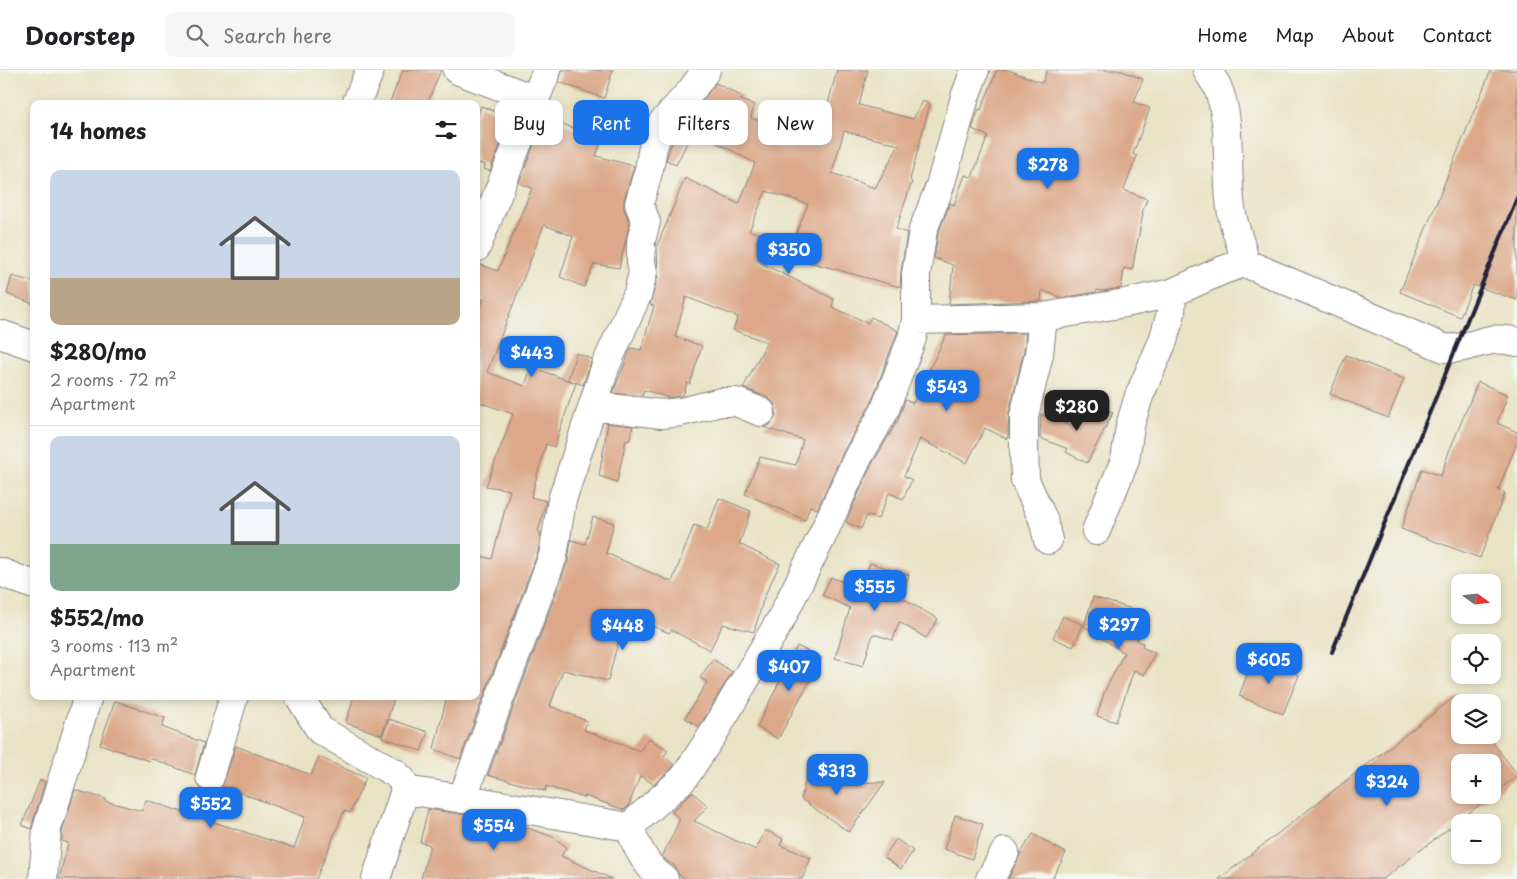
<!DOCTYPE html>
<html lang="en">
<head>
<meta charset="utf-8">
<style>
	:root { --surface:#fff; --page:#f6f6f6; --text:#202124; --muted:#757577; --line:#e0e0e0; --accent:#1a73e8 }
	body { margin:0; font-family:"Playpen Sans",sans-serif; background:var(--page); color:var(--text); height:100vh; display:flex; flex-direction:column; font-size:19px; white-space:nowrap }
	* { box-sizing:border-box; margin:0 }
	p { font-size:16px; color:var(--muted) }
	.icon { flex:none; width:28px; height:28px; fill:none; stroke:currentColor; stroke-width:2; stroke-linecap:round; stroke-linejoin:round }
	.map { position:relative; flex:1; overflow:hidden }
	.details { position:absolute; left:30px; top:30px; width:450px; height:600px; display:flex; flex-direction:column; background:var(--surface); border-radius:10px; box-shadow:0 2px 8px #0003 }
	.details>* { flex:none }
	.top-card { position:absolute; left:495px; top:30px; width:475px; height:45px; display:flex; gap:10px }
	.needle { width:32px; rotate:105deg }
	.controls { position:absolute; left:1451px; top:504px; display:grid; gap:10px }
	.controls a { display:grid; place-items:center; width:50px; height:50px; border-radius:10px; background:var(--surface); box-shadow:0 2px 8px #0003; font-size:25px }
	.price { position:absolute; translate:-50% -42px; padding:0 11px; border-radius:10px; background:var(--accent); color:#fff; font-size:16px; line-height:32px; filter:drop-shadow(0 1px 2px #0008) }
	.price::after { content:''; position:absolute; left:50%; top:30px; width:15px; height:11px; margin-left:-8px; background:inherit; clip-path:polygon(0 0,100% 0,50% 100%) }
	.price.selected { background:#222; color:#fff }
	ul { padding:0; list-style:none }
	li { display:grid; align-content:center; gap:10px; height:265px; padding:0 20px }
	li+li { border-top:1px solid var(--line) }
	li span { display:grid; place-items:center; height:155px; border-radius:10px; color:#555 }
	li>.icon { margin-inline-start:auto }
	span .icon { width:90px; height:90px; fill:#fffc; stroke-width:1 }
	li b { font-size:21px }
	h2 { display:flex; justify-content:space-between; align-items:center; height:60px; padding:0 20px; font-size:21px }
	.pill { padding:0 18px; border-radius:10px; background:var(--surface); box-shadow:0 2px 8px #0003; font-size:18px; line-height:45px }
	.pill.selected { background:var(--accent); color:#fff }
	header { display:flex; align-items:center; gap:30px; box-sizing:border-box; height:70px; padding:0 25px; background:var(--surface); border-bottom:1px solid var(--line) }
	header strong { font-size:24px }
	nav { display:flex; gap:28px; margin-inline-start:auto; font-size:18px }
	.search { width:350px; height:45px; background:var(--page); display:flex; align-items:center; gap:12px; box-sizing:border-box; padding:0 18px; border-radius:10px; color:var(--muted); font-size:19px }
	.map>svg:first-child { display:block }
</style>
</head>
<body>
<header>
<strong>Doorstep</strong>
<div class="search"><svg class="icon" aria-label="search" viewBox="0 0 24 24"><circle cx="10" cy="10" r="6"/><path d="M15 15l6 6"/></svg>Search here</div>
<nav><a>Home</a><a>Map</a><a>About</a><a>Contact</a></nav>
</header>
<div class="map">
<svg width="1517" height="809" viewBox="0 0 1517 809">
	<rect width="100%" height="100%" fill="#f6f6f2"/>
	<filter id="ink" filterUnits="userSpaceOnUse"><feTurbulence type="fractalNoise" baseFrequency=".02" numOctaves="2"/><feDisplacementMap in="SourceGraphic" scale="10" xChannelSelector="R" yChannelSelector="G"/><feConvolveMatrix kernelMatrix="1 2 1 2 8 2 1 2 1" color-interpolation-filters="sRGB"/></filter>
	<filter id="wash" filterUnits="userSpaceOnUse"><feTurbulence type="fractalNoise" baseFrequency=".0096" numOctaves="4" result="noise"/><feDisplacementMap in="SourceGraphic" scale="20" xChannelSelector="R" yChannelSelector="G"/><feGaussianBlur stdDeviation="1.12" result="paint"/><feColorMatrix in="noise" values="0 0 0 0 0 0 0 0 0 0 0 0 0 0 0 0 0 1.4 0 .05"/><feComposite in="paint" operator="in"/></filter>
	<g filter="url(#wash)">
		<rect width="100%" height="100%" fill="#e9e3c5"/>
		<g id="blocks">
			<path fill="#dca889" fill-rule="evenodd" d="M403,0h38l-14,34h-38z
				M562,0h51l-9,28 -45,-16z
				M837,0h31l-9,35 54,14 10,-18 7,3 -20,76 2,2 -16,47 11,4 -6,39 -1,15 -113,-31 21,-52 -42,-13 -17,40 17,4 -9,26 77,38 -2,8 36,16 3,-6 27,14 -28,74 -27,47 -26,57 -7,-3 -5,14 -60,-26 15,-37 36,8 7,-25 -40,-13 7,-2 5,-7 1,-8 -2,-7 -7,-6 -24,-9 24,-46 -34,-12 5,-13 -52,-20 -11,40 27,9 -12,38 -3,-1 -4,12 -14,3 -25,-8 -2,6 -29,-3 18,-45 10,2 13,-44 -4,-1 8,-30 -1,-29 28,-68 54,26 16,-41 -70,-37 8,-14 23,-29 27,14 -2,3 13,5 -3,13 67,23zM844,61l55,14 -24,43 -43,-15z
				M997,0h12l33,13 5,-13h72l24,9 -9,23 16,6 -17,46 4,2 -13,34 23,9 -5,14h1l-11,57 -8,-2 -3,20 -18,3 -6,-1 -1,2 -34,6 -20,-8 -1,11 -92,3 4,-39 -19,-7 4,-24 12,-31 4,2 11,-30 7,2 16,-41 -16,-7 7,-20 2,1z
				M1491,0h26v230l-44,-15 -13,32 -60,-25z
				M481,36l30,12 -21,53 -6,-2 1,-4 -9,-3v-44z
				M553,50l49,20 -6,16 38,10 -10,34v10l6,13 -11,45 -25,-4 -10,23 -24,-10 13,-41 -29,-11 -57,147 38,14 6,-19 45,16 -22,64 -8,-3 -15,53 15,4 -8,31 3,1 -3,19 -78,207 -26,-10 13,-53h29v-141l16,4 18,-69 -24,-4 27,-72 -37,-13v-83l8,-19 -8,-2v-34l22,8 34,-83 -13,-5 21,-53 8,3z
				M681,55l12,6 -17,34 -10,-5 10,-29z
				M12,206l22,6v22l-27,-10z
				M1026,263l-2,18 -15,61 -1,24 -1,3 -22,-11 -18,35 -47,-24 -16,37 8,4 -9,19 -14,-6 -11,26 -11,-4 -6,14 -15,-7 25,-56 27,-46 7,-20 8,3 33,-68z
				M576,283l16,6 -9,26 -15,-5z
				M1346,285l58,24 -16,39 -58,-24z
				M1478,312l30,13 -11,28 20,9v11l-19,47 7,3 -25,65 -79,-29 21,-60 19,7 7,-22z
				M1093,332l20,11 -26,50 -21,-11 2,-3 -28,-11 1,-24 37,15z
				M608,353l25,3 -4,15 -3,-1 -9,42 -18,-6z
				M719,428l32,13 -12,33 41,20 -16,33 -10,35 -31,-8 -13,26 -39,-20 -2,3 -28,-12 -2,6 -16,-5 -15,59 -45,-11 -13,36 37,15 -3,9 56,21 8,-13 20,12 -4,6 10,9 -2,3 -18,16 -14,-8 -12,31 -4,3 -39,-14v2l-39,-12 -1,5 -57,-16 80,-214 3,-21 14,4 8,-27 21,6 -8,30 66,29 22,-57 13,5z
				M870,493l39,12 -7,23 36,21 -12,19 -27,-16 -6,18 -20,-6 -10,32 -28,-8 15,-50 -28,-13 9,-18 30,13z
				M1093,527l52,16 -8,28 6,2 -1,4 13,6 -11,22 -10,-5 -18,52 -19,-6 7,-23 20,-40 -40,-27z
				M1063,546l20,9 -10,22 -20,-9z
				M797,576l25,12 -44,81 -21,-12z
				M1254,587l45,18 -16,39 -44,-18z
				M713,589l19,13 -33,55 -14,-9 22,-36 -7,-4z
				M1457,625l6,7h-3v33h27l30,39v2l-134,103h-164zM1460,692h32v33h-32z
				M354,626h41l-13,39 -36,-12z
				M115,631l50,17 -3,9 42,16 -9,32 -45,-17 -1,3 -49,-17z
				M389,649l39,13 -7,19 -39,-14z
				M236,676l75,29 8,-18 47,21 -16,35 -6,-2 -28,68h-257l9,-36 -6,-2v-9l13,-42 31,9 -1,2 37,10 4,-11 148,48 11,-31 -83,-31z
				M810,690l21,6 -4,17 58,-1 -36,50 -48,-33z
				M40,710l5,2 -14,47 -9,-4z
				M692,722l16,14 -14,15 62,29 9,-20 18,9 -3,6 31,13 -9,21h-116l-7,-4 -4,-6 1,-2 -14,-10 18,-38 -8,-7z
				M428,739l86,14 39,14 14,10 -6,9 51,23h-191l9,-34 -10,-3z
				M955,745l28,9 -11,35 -28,-10z
				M1033,764l33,19 -14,26h-44l12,-25z
				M896,769l17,12 -12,18 -17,-12z"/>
		</g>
	</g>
	<g filter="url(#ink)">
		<use href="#blocks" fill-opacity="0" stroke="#868280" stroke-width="1"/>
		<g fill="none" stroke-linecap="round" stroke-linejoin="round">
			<g stroke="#868280" stroke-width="30">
				<path id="minor" d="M457,0l79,30
					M1207,0c3,5 7,11 10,16 16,36 8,84 14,122 2,19 11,36 14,55
					M356,34l14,-34
					M476,178l71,-178
					M1043,247l-4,37 -15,62v28l1,36 18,39 5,21
					M916,250l127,-3 82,-14 47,-10 51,-23 22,-7 199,85c28,3 42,-15 73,-6
					M0,264l34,12
					M593,336l69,8 19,-2 40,-10h15l25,10
					M1096,461l29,-71 5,-34 9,-30 24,-55 8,-28 1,-20
					M0,502l34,13
					M299,626l21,34 75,43 7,7 3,10 -29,89
					M210,707l24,-81
					M405,720l72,11 152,26c8,20 17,40 35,52
					M462,729l91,-243 9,-56 44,-135 32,-72 5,-21 -2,-10v-21l5,-19 -7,-18 10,-35 4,-22 9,-24 29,-32 15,-21
					M629,757l55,-49 29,-44 67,-113 44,-89 33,-73 27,-47 28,-74 4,-18v-46l7,-44 17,-44 25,-89 10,-27
					M43,809l4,-50 41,-133
					M990,809l15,-27"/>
			</g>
			<use href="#minor" stroke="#fff" stroke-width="28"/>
			<path stroke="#22223b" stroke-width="4" d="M1332,582l185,-454"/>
		</g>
	</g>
</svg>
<div class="controls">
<a><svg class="needle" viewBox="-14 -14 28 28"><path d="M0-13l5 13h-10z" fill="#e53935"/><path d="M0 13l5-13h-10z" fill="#757577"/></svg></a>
<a><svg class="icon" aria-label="locate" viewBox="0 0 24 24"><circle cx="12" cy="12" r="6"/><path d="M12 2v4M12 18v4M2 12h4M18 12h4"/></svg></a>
<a><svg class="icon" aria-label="layers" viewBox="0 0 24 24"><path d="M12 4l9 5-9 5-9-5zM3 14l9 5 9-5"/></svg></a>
<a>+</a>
<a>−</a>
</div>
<b class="price" style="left:1048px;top:120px">$278</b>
<b class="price" style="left:789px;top:205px">$350</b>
<b class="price" style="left:532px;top:308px">$443</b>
<b class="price" style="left:947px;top:342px">$543</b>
<b class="price selected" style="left:1077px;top:362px">$280</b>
<b class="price" style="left:875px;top:542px">$555</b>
<b class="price" style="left:1119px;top:580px">$297</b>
<b class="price" style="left:623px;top:581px">$448</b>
<b class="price" style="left:1269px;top:615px">$605</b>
<b class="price" style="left:789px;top:622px">$407</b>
<b class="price" style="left:837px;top:726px">$313</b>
<b class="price" style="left:1387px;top:737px">$324</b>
<b class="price" style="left:211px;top:759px">$552</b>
<b class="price" style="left:494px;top:781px">$554</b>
<div class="top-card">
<a class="pill">Buy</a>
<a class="pill selected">Rent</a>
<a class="pill">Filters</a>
<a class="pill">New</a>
</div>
<section class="details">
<h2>14 homes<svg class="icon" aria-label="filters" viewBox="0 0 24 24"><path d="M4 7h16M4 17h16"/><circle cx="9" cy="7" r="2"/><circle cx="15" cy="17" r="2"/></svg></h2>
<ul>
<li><span style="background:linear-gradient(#c9d6e8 70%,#b9a48a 0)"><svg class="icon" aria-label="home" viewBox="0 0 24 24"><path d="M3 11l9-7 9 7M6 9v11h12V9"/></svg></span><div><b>$280/mo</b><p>2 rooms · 72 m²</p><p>Apartment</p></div></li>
<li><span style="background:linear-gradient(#c9d6e8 70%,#7fa58c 0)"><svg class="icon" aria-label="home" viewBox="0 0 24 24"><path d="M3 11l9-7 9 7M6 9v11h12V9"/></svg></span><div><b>$552/mo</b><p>3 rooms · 113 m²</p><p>Apartment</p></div></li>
</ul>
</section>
</div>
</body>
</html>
